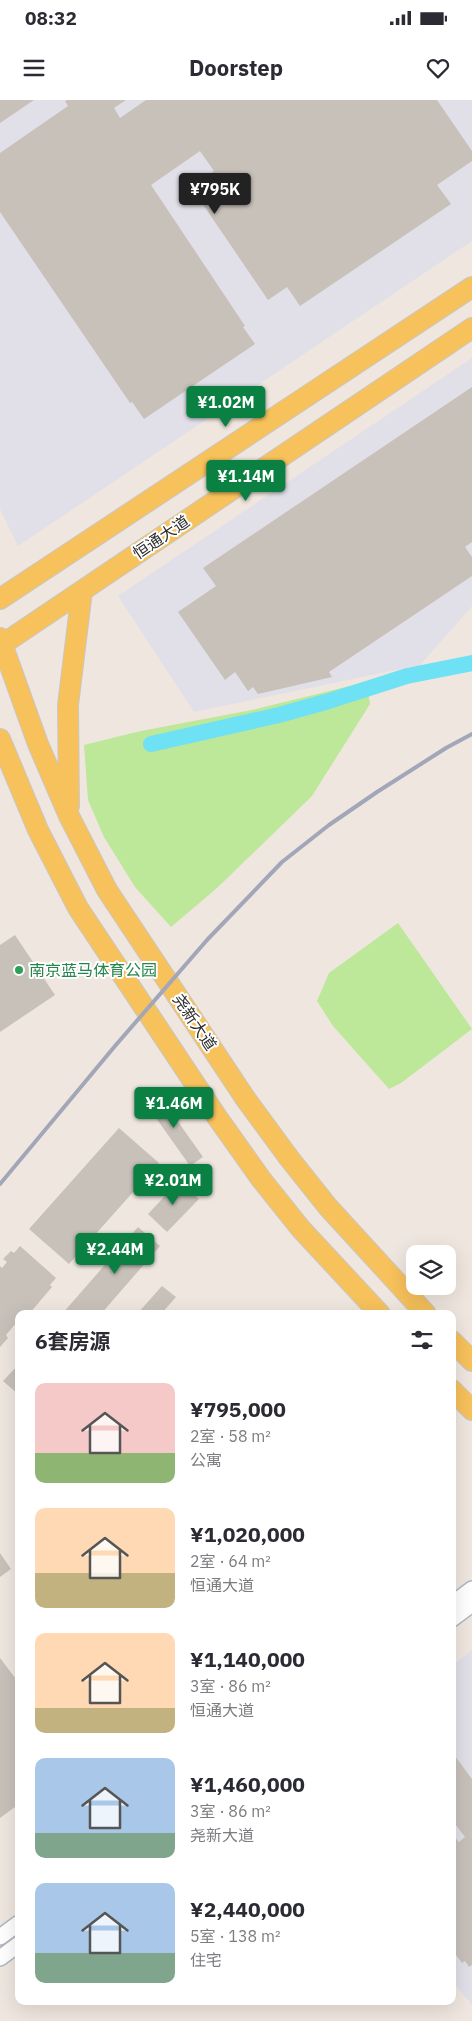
<!DOCTYPE html>
<html lang="zh">
<head>
<meta charset="utf-8">
<style>
	:root { --surface:#fff; --page:#f2f2f3; --text:#2b2b33; --muted:#7c7c81; --accent:#0b8043 }
	body { margin:0; font-family:"IBM Plex Sans","Noto Sans SC",sans-serif; background:var(--page); color:var(--text); height:100vh; display:flex; flex-direction:column; font-size:19px; white-space:nowrap }
	* { box-sizing:border-box; margin:0 }
	p { font-size:16px; color:var(--muted) }
	.icon { flex:none; width:28px; height:28px; fill:none; stroke:currentColor; stroke-width:2; stroke-linecap:round; stroke-linejoin:round }
	.map { position:relative; flex:1; overflow:hidden }
	.details { position:absolute; left:15px; top:1210px; width:441px; height:695px; display:flex; flex-direction:column; background:var(--surface); border-radius:10px; box-shadow:0 5px 20px #0002 }
	.details>* { flex:none }
	.buttons { position:absolute; left:406px; top:1145px; display:grid; gap:10px }
	.buttons a { display:grid; place-items:center; width:50px; height:50px; border-radius:10px; background:var(--surface); box-shadow:0 5px 20px #0002; font-size:25px }
	.price { position:absolute; translate:-50% -42px; padding:0 11px; border-radius:5px; background:var(--accent); color:#fff; font-size:16px; line-height:32px; filter:drop-shadow(0 1px 2px #0008) }
	.price::after { content:''; position:absolute; left:50%; top:30px; width:15px; height:11px; margin-left:-8px; background:inherit; clip-path:polygon(0 0,100% 0,50% 100%) }
	.price.on { background:#222; color:#fff }
	ul { padding:0; list-style:none }
	li { display:flex; align-items:center; gap:15px; height:125px; padding:0 20px }
	li span { display:grid; place-items:center; flex:none; width:140px; height:100px; border-radius:10px; color:#555 }
	li>.icon { margin-inline-start:auto }
	span .icon { width:60px; height:60px; fill:#fffc; stroke-width:1 }
	li b { font-size:21px }
	h2 { display:flex; justify-content:space-between; align-items:center; height:60px; padding:0 20px; font-size:21px }
	.status { display:flex; justify-content:space-between; align-items:center; height:35px; padding:0 25px; background:var(--surface); direction:ltr }
	.status svg { height:14px; fill:currentColor }
	header { display:flex; justify-content:space-between; align-items:center; height:65px; padding:0 20px; background:var(--surface); font-size:22px; font-weight:700 }
	.map>svg:first-child { display:block }
</style>
</head>
<body>
<div class="status"><b>08:32</b><svg viewBox="0 0 49 12"><path d="M0 12V9h3v3zM5 12V6h3v6zM10 12V3h3v9zM15 12V0h3v12zM26 1h20v11H26zM47 4h2v5h-2z"/></svg></div>
<header><svg class="icon" aria-label="menu" viewBox="0 0 24 24"><path d="M4 6h16M4 12h16M4 18h16"/></svg>Doorstep<svg class="icon" aria-label="heart" viewBox="0 0 24 24"><path d="M12 20l-8-8c-3-5 5-10 8-4 3-6 11-1 8 4z"/></svg></header>
<div class="map">
<svg width="472" height="1921" viewBox="0 0 472 1921">
	<rect width="100%" height="100%" fill="#efe6df"/>
	<path fill="#e1dfe7" d="M0,0h472v141l-454,305 -18,-37z
		M472,258v248l-52,59 -226,47 -76,-116z
		M472,1550v355l-19,-23v-317z"/>
	<path fill="#bde799" d="M366,582l4,22 -58,92 -95,92 -46,39 -36,-40 -31,-50 -16,-37 -4,-55 57,-14 111,-21z
		M398,823l74,106 -71,54 -12,6 -56,-63 -16,-25 12,-28z"/>
	<g fill="none" stroke-linecap="round" stroke-linejoin="round">
		<path stroke="#6ee1f5" stroke-width="16" d="M151,644l128,-29 50,-14 78,-25 65,-13"/>
	</g>
	<path fill="#c8c1ba" d="M0,0h34l-34,23z
		M67,0h59l-12,8 6,10 26,-18h291l35,51v10l-35,24 14,19 -151,102 -13,-19 -19,13 -77,-113 23,-16 -14,-20 -49,34 94,141 -2,1 12,17 -111,75 -12,-17 -2,1 -130,-191v-59l68,-47 -3,-5z
		M472,287v155l-7,5 7,10v19l-143,96 3,5 -74,17 -5,-7 -5,4 -13,-19 -10,8 -47,-68 38,-26 -13,-18z
		M15,835l40,60 -55,37v-87z
		M157,992l46,65 -13,9 -46,-65z
		M119,1028l40,35 -90,101 -40,-35z
		M179,1081l20,18 -32,33 -19,-18z
		M138,1127l22,19 -59,68h-39z
		M20,1146l36,32 -6,7 2,2 -23,27h-10v9l-2,-1 -11,13 2,3 -8,9v-81l2,2 5,-6 -4,-3 8,-8 3,2z
		M162,1186l14,11 -15,17h-24z
		M19,1264v31l-16,-14z
		M0,1453l11,16 -11,8z
		M0,1558l19,25v121l-19,14z
		M452,1652l20,27v186l-3,2 -4,-6 -3,2 -10,-13v-116l7,8 6,-5 -13,-17z"/>
	<g fill="none" stroke-linecap="round" stroke-linejoin="round">
		<g stroke="#b3b7c1" stroke-width="18">
			<path id="minor" d="M452,1504l20,-15
				M452,1519l20,-15
				M0,1837l19,-14
				M0,1858l19,-14"/>
		</g>
		<g stroke="#c8c8c8" stroke-width="22">
			<path id="major" d="M0,499l472,-312
				M0,538l38,106 31,72 38,74 138,208 44,60 39,49 98,107
				M0,546l472,-318
				M0,639l38,91 40,78 139,209 44,62 40,50 79,85
				M69,706l-1,-101 14,-114
				M452,1241l20,20
				M452,1290l20,20"/>
		</g>
		<use href="#minor" stroke="#fff" stroke-width="15"/>
		<use href="#major" stroke="#f7c15b" stroke-width="20"/>
		<path stroke="#a1a7b8" stroke-width="4" d="M0,1084l115,-138 92,-106 75,-78 47,-37 48,-33 69,-44 26,-14"/>
	</g>
	<circle fill="#2e9e5b" stroke="#fff" stroke-width="2" cx="19" cy="870" r="5"/>
	<g text-anchor="middle" dominant-baseline="central" stroke-width="4" stroke-linejoin="round" paint-order="stroke">
		<g font-size="16" fill="#2d2d2d" stroke="#fff">
			<text transform="translate(161 437) rotate(-34)">恒通大道</text>
			<text transform="translate(195 922) rotate(56)">尧新大道</text>
		</g>
		<g font-size="16" fill="#27864d" stroke="#fff" text-anchor="start">
			<text x="29" y="870">南京蓝马体育公园</text>
		</g>
	</g>
</svg>
<div class="buttons">
<a><svg class="icon" aria-label="layers" viewBox="0 0 24 24"><path d="M12 4l9 5-9 5-9-5zM3 14l9 5 9-5"/></svg></a>
</div>
<b class="price on" style="left:215px;top:115px">¥795K</b>
<b class="price" style="left:226px;top:328px">¥1.02M</b>
<b class="price" style="left:246px;top:402px">¥1.14M</b>
<b class="price" style="left:174px;top:1029px">¥1.46M</b>
<b class="price" style="left:173px;top:1106px">¥2.01M</b>
<b class="price" style="left:115px;top:1175px">¥2.44M</b>
<section class="details">
<h2>6套房源<svg class="icon" aria-label="filters" viewBox="0 0 24 24"><path d="M4 7h16M4 17h16"/><circle cx="9" cy="7" r="2"/><circle cx="15" cy="17" r="2"/></svg></h2>
<ul>
<li><span style="background:linear-gradient(#f6c9c9 70%,#8fb573 0)"><svg class="icon" aria-label="home" viewBox="0 0 24 24"><path d="M3 11l9-7 9 7M6 9v11h12V9"/></svg></span><div><b>¥795,000</b><p>2室 · 58 m²</p><p>公寓</p></div></li>
<li><span style="background:linear-gradient(#ffd9b3 65%,#c2b280 0)"><svg class="icon" aria-label="home" viewBox="0 0 24 24"><path d="M3 11l9-7 9 7M6 9v11h12V9"/></svg></span><div><b>¥1,020,000</b><p>2室 · 64 m²</p><p>恒通大道</p></div></li>
<li><span style="background:linear-gradient(#ffd9b3 75%,#c2b280 0)"><svg class="icon" aria-label="home" viewBox="0 0 24 24"><path d="M3 11l9-7 9 7M6 9v11h12V9"/></svg></span><div><b>¥1,140,000</b><p>3室 · 86 m²</p><p>恒通大道</p></div></li>
<li><span style="background:linear-gradient(#a9c7e8 75%,#7fa58c 0)"><svg class="icon" aria-label="home" viewBox="0 0 24 24"><path d="M3 11l9-7 9 7M6 9v11h12V9"/></svg></span><div><b>¥1,460,000</b><p>3室 · 86 m²</p><p>尧新大道</p></div></li>
<li><span style="background:linear-gradient(#a9c7e8 70%,#7fa58c 0)"><svg class="icon" aria-label="home" viewBox="0 0 24 24"><path d="M3 11l9-7 9 7M6 9v11h12V9"/></svg></span><div><b>¥2,440,000</b><p>5室 · 138 m²</p><p>住宅</p></div></li>
</ul>
</section>
</div>
</body>
</html>
